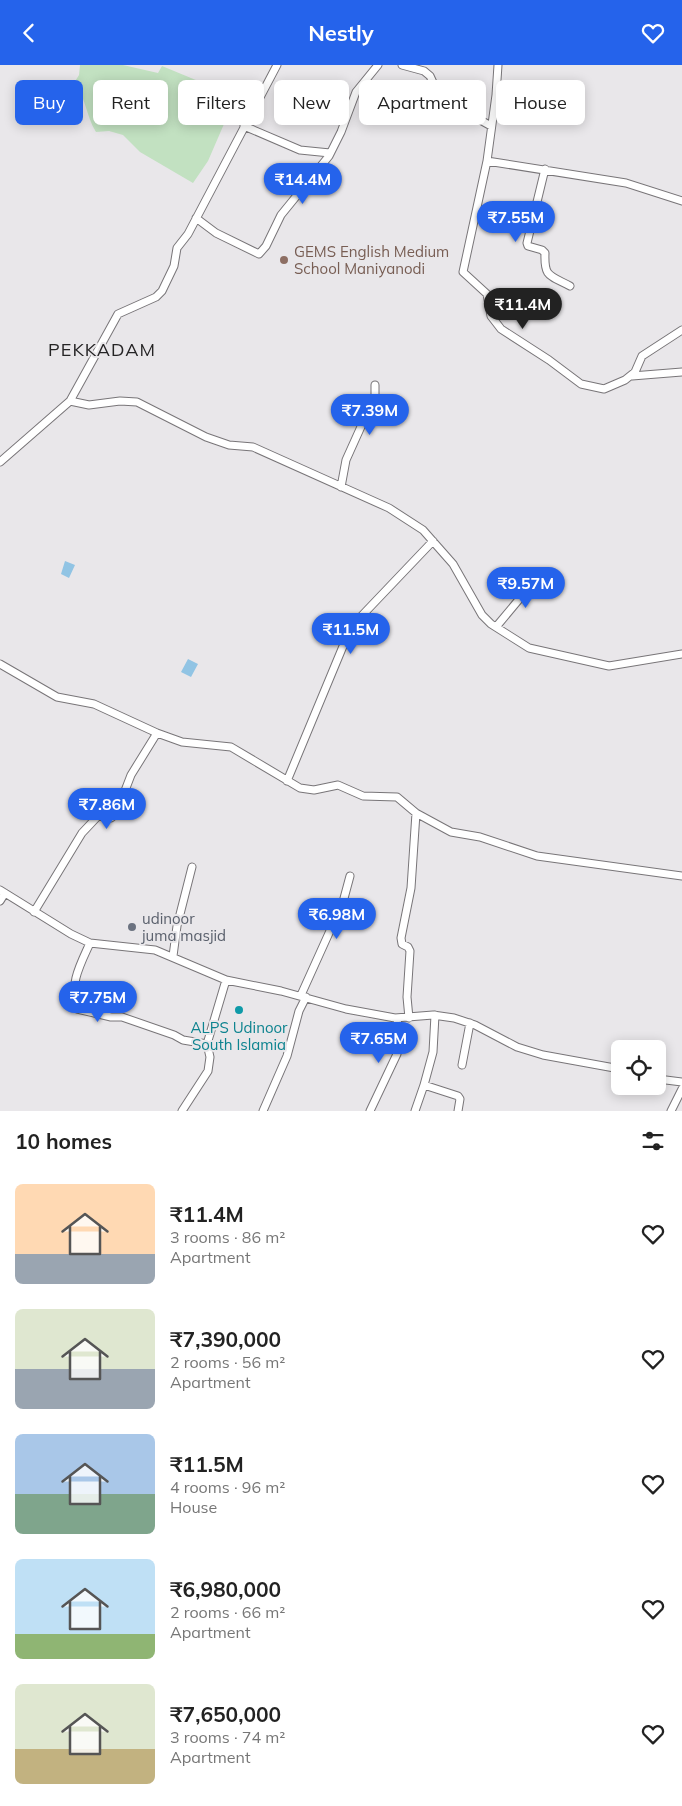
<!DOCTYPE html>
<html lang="en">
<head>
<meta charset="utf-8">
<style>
	:root { --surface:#fff; --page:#f2f2f2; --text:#222; --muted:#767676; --accent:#2563eb }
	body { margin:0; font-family:Mulish,sans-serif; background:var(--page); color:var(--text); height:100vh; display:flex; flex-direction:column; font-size:19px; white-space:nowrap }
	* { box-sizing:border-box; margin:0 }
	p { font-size:16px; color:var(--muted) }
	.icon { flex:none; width:28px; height:28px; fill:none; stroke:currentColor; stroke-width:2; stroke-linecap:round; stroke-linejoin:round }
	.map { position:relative; height:1046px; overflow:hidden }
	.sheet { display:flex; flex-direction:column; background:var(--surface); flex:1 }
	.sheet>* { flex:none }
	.banner { position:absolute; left:15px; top:15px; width:652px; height:45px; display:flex; gap:10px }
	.buttons { position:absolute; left:611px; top:975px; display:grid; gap:10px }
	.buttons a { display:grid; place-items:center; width:55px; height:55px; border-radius:8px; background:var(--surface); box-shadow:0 2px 12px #0003; font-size:25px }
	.price { position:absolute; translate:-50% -42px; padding:0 11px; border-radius:18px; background:var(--accent); color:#fff; font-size:16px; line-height:32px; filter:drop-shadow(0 1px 2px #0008) }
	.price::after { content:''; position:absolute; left:50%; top:30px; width:15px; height:11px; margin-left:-8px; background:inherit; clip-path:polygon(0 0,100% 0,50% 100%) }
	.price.active { background:#222; color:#fff }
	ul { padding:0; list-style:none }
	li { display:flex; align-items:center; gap:15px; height:125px; padding:0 15px }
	li span { display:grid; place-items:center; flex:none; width:140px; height:100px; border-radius:8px; color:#555 }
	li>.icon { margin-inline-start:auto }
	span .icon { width:60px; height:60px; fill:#fffc; stroke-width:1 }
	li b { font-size:21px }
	h2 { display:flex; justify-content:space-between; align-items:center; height:60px; padding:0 15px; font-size:21px }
	.tag { padding:0 18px; border-radius:8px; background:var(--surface); box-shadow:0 2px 12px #0003; font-size:18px; line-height:45px }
	.tag.active { background:var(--accent); color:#fff }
	header { display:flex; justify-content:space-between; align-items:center; height:65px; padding:0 15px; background:var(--accent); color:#fff; font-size:22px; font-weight:700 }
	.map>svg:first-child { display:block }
</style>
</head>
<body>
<header><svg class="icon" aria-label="back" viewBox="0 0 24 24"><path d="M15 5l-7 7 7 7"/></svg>Nestly<svg class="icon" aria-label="heart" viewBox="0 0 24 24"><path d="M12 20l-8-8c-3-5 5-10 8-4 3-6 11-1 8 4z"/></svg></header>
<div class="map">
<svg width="682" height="1046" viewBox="0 0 682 1046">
	<rect width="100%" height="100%" fill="#e9e7ea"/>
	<path fill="#c2e1c1" d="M80,0h43l35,8 4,-7 41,17 8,8 2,14 11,19 -16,37 -15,22 -53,-31 -17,-17 -14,-4 -13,1c-10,-16 -10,-35 -22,-49l5,-8z"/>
	<path fill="#91c4e4" d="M65,496l10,4 -6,13 -8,-4z
		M188,594l10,5 -7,13 -10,-5z"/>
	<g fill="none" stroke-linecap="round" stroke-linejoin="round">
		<g stroke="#787578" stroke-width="9">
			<path id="minor" d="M402,0l22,6 6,5 6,13 21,18 34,19
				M498,0l-2,30 -9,66 139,22 56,18
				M244,61l56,24 30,3
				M487,96l-24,111 24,22 4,22 10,13 48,31 32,24 23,5 21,-9 10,-8 7,-16 40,-26
				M545,104l-18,74 1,3 14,4 3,3c-1,24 4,22 25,33
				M196,153l20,15 43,21 7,-8 15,-31 48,-59 12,-24 15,-40 22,-27
				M632,311l50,-4
				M70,336l19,4 31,-4 17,1 69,35 23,8 24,2 136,61 34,22 30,34 29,51 9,9 38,24 80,18 73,-12
				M0,397l70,-61 48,-87 38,-17 6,-6 12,-25 3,-18 11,-14 89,-169
				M341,422l5,-27 18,-40 11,-17v-18
				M496,562l25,-30 14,-22
				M0,599l57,33 37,7 63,29 25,9 49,5 69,41 14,2 24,-5 25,11 34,1 19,16 35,19 29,5 57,19 145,20
				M287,716l64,-154 82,-86
				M0,825l71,44 19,9 65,7 71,30 55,11 65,18 49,9 38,-3 21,3 21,7 42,22 26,8 77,14
				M0,836l5,-8
				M34,847l48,-79 16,-17 13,2 5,-4 15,-39 26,-42
				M90,878c-10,22 -21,41 -13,66l34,8h11l52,18 9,5 24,4
				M173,891l4,-30 15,-59
				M301,930l42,-93 7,-26
				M435,950l-2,37 -9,33 34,11 2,3 -2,12
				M409,953l-2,-21 3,-46 -2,-4 -6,-3 -1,-6 10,-50 5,-75
				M462,1000l8,-42
				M658,1014l24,3
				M182,1046l26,-40 2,-14 -3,-13 19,-64
				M263,1046l24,-55 12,-45 7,-14
				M370,1046l27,-57 3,-12 -3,-24
				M415,1046l9,-26
				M671,1046l11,-22"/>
		</g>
		<use href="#minor" stroke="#fff" stroke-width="7"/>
	</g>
	<circle fill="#8d6e63" stroke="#e9e7ea" stroke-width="2" cx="284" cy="195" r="5"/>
	<circle fill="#6b7280" stroke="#e9e7ea" stroke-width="2" cx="132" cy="862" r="5"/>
	<circle fill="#0f9aa8" stroke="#e9e7ea" stroke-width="2" cx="239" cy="945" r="5"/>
	<g text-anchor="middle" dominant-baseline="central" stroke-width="4" stroke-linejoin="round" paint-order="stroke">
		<g font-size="15" fill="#785e54" stroke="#e9e7ea" text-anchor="start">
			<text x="294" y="186">GEMS English Medium<tspan x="294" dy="17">School Maniyanodi</tspan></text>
		</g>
		<g font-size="15" fill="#5b616d" stroke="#e9e7ea" text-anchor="start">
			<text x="142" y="853">udinoor<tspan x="142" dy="17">juma masjid</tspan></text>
		</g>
		<g font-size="15" fill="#0d838f" stroke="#e9e7ea">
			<text x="239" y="962">ALPS Udinoor<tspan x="239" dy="17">South Islamia</tspan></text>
		</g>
		<g font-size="18" letter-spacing="1" fill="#252425" stroke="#e9e7ea">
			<text x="102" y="284">PEKKADAM</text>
		</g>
	</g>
</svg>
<div class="buttons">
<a><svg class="icon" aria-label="locate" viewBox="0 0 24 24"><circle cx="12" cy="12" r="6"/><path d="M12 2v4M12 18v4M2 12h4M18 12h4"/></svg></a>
</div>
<b class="price" style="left:303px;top:140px">₹14.4M</b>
<b class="price" style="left:516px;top:178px">₹7.55M</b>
<b class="price active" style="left:523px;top:265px">₹11.4M</b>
<b class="price" style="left:370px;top:371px">₹7.39M</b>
<b class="price" style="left:526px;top:544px">₹9.57M</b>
<b class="price" style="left:351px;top:590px">₹11.5M</b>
<b class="price" style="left:107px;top:765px">₹7.86M</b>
<b class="price" style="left:337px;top:875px">₹6.98M</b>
<b class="price" style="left:98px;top:958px">₹7.75M</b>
<b class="price" style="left:379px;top:999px">₹7.65M</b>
<div class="banner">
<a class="tag active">Buy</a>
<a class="tag">Rent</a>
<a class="tag">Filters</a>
<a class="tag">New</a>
<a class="tag">Apartment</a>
<a class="tag">House</a>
</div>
</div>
<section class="sheet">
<h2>10 homes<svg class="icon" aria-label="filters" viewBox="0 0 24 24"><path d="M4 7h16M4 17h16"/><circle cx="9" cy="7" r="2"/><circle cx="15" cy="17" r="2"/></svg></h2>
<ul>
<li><span style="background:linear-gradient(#ffd9b3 70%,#9aa5b1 0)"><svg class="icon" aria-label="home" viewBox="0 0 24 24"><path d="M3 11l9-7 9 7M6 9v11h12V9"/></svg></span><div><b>₹11.4M</b><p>3 rooms · 86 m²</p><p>Apartment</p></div><svg class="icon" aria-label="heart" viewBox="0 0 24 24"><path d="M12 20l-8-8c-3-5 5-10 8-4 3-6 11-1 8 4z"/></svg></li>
<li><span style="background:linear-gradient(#dfe7d0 60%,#9aa5b1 0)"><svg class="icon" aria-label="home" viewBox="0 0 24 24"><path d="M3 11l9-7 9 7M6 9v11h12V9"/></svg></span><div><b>₹7,390,000</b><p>2 rooms · 56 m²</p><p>Apartment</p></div><svg class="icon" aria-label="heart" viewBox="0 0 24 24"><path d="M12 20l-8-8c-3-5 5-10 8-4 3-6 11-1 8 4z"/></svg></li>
<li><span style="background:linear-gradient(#a9c7e8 60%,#7fa58c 0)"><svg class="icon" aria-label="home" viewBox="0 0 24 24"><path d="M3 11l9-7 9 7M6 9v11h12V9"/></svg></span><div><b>₹11.5M</b><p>4 rooms · 96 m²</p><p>House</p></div><svg class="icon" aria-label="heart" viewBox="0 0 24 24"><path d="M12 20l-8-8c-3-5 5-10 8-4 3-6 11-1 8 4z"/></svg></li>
<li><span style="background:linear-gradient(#bfe0f5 75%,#8fb573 0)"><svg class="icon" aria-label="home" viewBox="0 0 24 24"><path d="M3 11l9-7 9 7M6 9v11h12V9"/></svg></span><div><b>₹6,980,000</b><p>2 rooms · 66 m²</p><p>Apartment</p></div><svg class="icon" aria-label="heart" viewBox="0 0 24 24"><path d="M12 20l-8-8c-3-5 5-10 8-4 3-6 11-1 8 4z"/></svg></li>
<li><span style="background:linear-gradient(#dfe7d0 65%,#c2b280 0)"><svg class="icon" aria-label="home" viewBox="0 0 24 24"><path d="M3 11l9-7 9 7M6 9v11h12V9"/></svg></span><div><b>₹7,650,000</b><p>3 rooms · 74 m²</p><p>Apartment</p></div><svg class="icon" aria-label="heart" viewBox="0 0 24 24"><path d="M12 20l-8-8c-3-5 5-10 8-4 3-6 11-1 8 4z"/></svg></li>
</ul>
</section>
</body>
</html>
